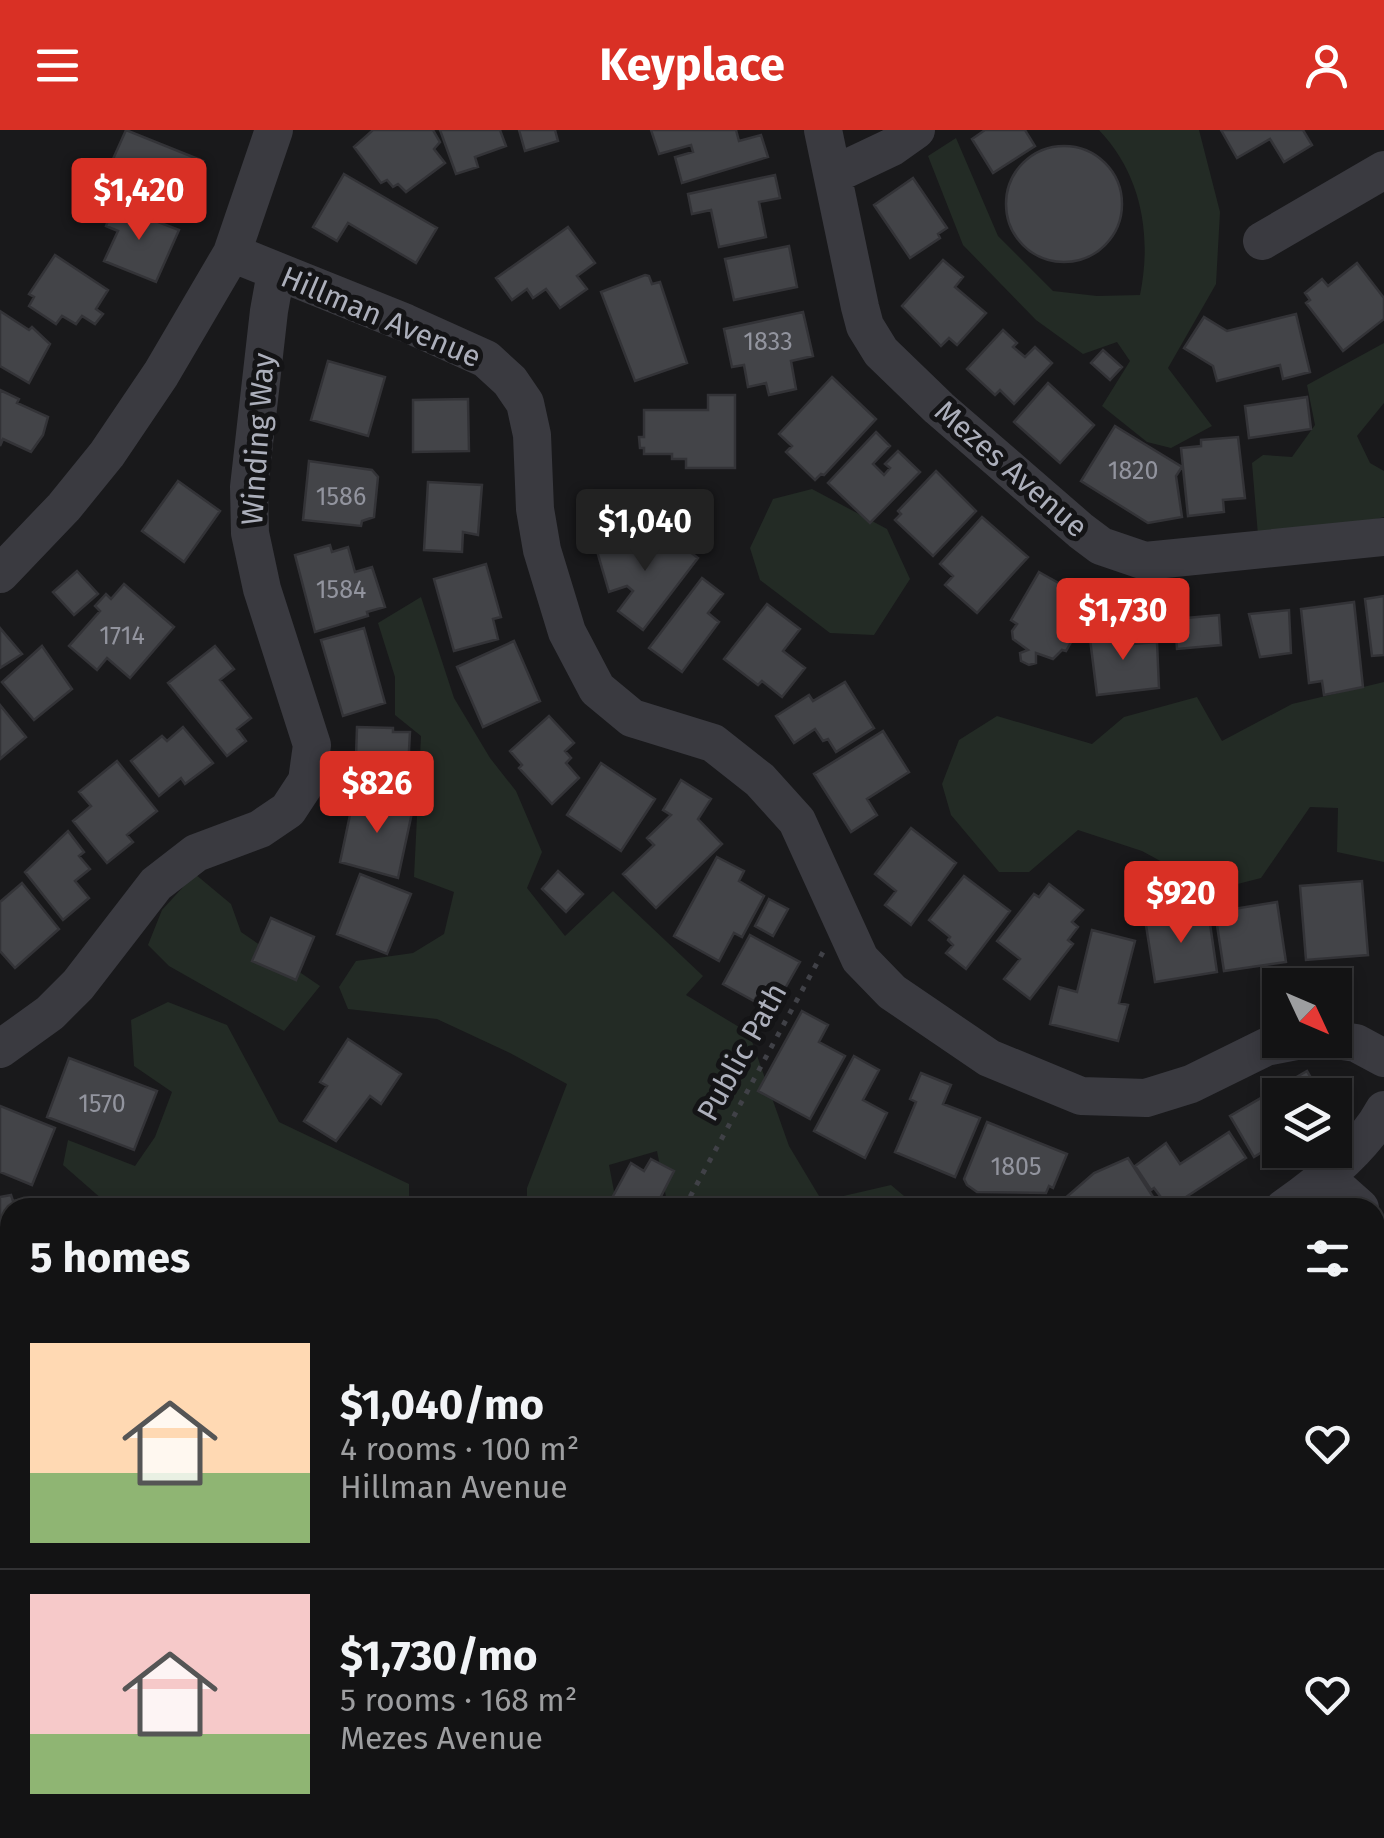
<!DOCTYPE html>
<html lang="en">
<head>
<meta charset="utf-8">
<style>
	:root { --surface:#131314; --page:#1c1c1d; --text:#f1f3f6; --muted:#9d9ea0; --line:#323234; --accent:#d93025 }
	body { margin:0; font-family:"Fira Sans",sans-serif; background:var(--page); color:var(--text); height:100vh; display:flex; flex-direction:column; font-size:38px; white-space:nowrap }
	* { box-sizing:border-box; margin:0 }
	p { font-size:32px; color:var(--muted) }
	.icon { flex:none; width:55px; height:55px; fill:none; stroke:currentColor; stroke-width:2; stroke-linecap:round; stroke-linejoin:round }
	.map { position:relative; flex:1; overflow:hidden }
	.drawer { position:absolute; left:0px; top:1068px; width:1385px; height:642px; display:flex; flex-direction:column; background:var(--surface); border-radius:30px 30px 0 0; box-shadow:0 5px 15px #0003,0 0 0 2px var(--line) }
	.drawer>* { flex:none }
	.needle { width:65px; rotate:134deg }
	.controls { position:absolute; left:1262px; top:838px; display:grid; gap:20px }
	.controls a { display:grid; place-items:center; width:90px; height:90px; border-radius:0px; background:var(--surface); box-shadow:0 5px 15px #0003,0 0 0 2px var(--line); font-size:50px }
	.price { position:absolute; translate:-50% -85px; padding:0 22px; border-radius:10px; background:var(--accent); color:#fff; font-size:32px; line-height:65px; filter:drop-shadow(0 2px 5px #0008) }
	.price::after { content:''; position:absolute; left:50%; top:60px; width:30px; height:22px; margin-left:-15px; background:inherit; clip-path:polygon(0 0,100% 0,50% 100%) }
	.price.selected { background:#222; color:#fff }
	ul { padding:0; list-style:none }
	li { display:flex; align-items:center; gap:30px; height:250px; padding:0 30px }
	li+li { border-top:2px solid var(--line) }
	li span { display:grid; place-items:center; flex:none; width:280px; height:200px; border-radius:0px; color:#555 }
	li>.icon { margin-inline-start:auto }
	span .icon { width:120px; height:120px; fill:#fffc; stroke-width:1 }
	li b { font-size:42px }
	h2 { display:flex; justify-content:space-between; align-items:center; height:120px; padding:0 30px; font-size:42px }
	header { display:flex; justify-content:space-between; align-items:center; height:130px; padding:0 30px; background:var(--accent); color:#fff; font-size:45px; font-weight:700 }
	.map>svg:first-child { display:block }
</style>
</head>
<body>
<header><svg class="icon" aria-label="menu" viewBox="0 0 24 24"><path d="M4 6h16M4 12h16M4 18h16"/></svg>Keyplace<svg class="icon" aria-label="person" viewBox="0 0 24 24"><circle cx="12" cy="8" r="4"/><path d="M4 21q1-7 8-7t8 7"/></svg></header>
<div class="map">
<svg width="1384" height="1708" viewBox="0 0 1384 1708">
	<rect width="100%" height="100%" fill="#19191b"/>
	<path fill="#232b25" d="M1099,0h100l21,82 -4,72 -48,84 44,58 -41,22 -24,-6 -45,-36 28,-45 -13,-19 -34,12 -47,-34 -73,-75 -35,-89 28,-18 42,98 55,55 44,5 43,-1c12,-59 2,-120 -41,-165z
		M1384,213v60l-27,33 13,27 14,8v46l-79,21 -47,-3 -6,-72 11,-8 29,2 23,-32 -8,-40z
		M812,359l75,40 23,50 -36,56 -44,-2 -70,-53 -10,-32 23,-49z
		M421,467l33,101 36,60 26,33 26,61 -15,36 38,48 48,-45 90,85 -17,19 63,38 40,113 33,55 69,-16 26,22h-249l-11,-56 -48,14 8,42h-90v-19l40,-104 -57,-31 -73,-34 -89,-10 -9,-22 17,-26 57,-8 31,-19 10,-42 -40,-15 7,-141 -26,-21v-38l-17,-54z
		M1384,552v180l-47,-10 1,-44 -28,-1 -49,71 -47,12 -72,-39 -64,-21 -49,42h-30l-48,-57 -9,-31 17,-44 38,-24 95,28 32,-27 73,-20 25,44 70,-37z
		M195,744l36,30 10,28 79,54 -36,45 -115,-65 -21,-21 14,-35z
		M168,872l59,23 52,97 130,62v23h-298l-48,-42 5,-25 67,26 20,-29 17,-45 -38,-26 -3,-46z"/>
	<path fill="#434448" stroke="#333337" stroke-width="2.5" d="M126,0l77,31 -26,60 -77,-33z
		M373,0h60l7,12 -6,7 11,14 -39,29 -8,-8 -5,3 -6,-7 -6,3 -27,-36z
		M440,0h60l6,16 -31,11 3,10 -22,7z
		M519,0h36l3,11 -33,10z
		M651,0h85l3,11 22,-6 7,22 -86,26 -7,-26 18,-5 -2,-7 -32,9z
		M985,0h40l10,16 -42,27 -21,-34z
		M1221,0h82l9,15 -28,17 -14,-23 -33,19z
		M1006 74a58 58 0 1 1 116 0a58 58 0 1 1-116 0Z
		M344,44l93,54 -21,35 -68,-40 -11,18 -24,-14z
		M775,45l5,23 -21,4 7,35 -47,10 -8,-37 -19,4 -4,-20z
		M913,48l34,50 -9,6 2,4 -30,20 -36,-53z
		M114,75l65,25 -23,52 -52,-21 14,-30 -12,-5z
		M568,97l27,36 -18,13 10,13 -27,19 -14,-19 -13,9 -6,-9 -15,11 -16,-22z
		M789,116l8,41 -63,13 -9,-41z
		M55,125l53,35 -12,19 7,5 -8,10 -13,-8 -6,8 -14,-8 -6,8 -27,-18 5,-9 -5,-3z
		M943,130l20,17 -8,10 31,26 -29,32 -8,-7 -8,8 -39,-40z
		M1357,133l27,35v21l-41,32 -37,-48 4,-3 -5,-7 17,-14 6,7z
		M645,145l4,1 3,8 8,-2 27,81 -52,18 -34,-89z
		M0,181l29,19 3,-3 18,17 -21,39 -29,-17z
		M803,182l10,44 -22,5 5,28 -27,6 -3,-12 -18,4 -4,-22 -12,2 -8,-38z
		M1296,184l14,58 -27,7 -3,-14 -63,16 -4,-15 -29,-18 20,-31 23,14z
		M1003,200l14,13 -4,4 12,10 10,-10 17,16 -38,41 -14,-14 -5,5 -28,-26z
		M1103,220l19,17 -12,13 -19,-17z
		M328,231l57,16 -17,59 -57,-16z
		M832,247l44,42 -52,56 -3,-1 -6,6 -29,-28 6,-6 -13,-12z
		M1048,253l46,42 -34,38 -46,-41z
		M0,260l19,9 -2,4 31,14 -5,18 -12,17 -28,-13 -3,7z
		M708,265h27v73h-49v-9h-14v-5h-28v-6h-4l-1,-11h5v-27h64z
		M1307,267l4,32 -62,9 -4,-32z
		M468,269l1,52 -56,1v-52z
		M1115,296l67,41 -6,9 6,41 -34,6 -67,-42z
		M876,302l14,14 -17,18 11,11 6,-7 -5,-4 13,-13 22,21 -50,51 -42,-40z
		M1238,307l7,61 -22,2 1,12 -36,4 -7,-68 20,-2v-6z
		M309,331l63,9 6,7 -4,40 -12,4 -1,5 -58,-6z
		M936,341l40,40 -43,45 -38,-36 6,-6 -3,-3z
		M178,351l42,30 -36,51 -42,-31z
		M428,352l54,3 -4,50 -15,-3 -1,20 -38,-2z
		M982,387l46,40 -51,56 -32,-28 8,-9 -13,-12z
		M651,404l24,18 6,-7 17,13 -55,72 -25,-19 15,-20 -6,-5 -18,6 -12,-41z
		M330,415l2,7 16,-5 7,25 17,-5 13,40 -18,5 1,4 -53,16 -20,-77z
		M486,434l15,53 -8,2 5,20 -44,12 -20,-72z
		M77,441l21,23 -24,21 -21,-23z
		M1039,442l48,27 -2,5 6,3 -25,44 -4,-1 -9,9 -17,-6v10l-7,2 -8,-4 -1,-8 8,-3 -15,-11 -1,-8 5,-7 -6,-4z
		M702,448l21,16 -15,19 11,9 -37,50 -33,-24z
		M124,454l50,43 -44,51 -23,-20 -10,12 -28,-24 31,-35 -5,-5 11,-12 5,5z
		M1384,466v59l-12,1 -7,-57z
		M1354,472l9,85 -39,8 -2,-14 -13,2 -8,-74z
		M767,474l33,25 -17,22 22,17 -23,29 -20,-16 -4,4 -34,-26z
		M1289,480l2,43 -31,4 -11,-43z
		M1219,485l2,30 -44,4 -2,-30z
		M1120,497l2,18 35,-3 2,46 -62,7 -8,-64z
		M0,498l22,26 -22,14z
		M364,498l21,75 -42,13 -22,-76z
		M514,511l26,60 -57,26 -26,-60z
		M42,516l30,43 -38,31 -32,-38z
		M215,516l19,23 -14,11 31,38 -14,11 9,12 -19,15 -59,-73z
		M845,552l29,46 -38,24 -8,-13 -5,2 -8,-12 -21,14 -18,-27 33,-21 4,6z
		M0,575l26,32 -26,22z
		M549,586l25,27 -9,8 6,7 -5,5 13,15 -27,26 -33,-36 3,-3 -12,-14z
		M183,597l30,36 -28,21 -4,-6 -22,18 -28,-35 31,-25 5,5z
		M357,597l36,1v4h17l-3,56 -52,-2z
		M883,601l26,41 -42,27 10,16 -26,17 -37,-58z
		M117,631l40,50 -30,24 6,7 -26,21 -34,-42 18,-15 -12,-14z
		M601,633l54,36 -34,52 -54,-36z
		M681,650l30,19 -13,20 24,25 -66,64 -33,-34 31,-29 -7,-7 24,-23 -8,-5z
		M354,666l59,12 -15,70 -58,-16z
		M911,698l45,35 -45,62 -26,-20 11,-14 -21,-17z
		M68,701l16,21 -5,4 11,13 -15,12 14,17 -26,22 -38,-48z
		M717,727l27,14 -5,10 25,15 -22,41 -8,-4 -15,28 -45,-25z
		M558,741l25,23 -17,18 -24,-23z
		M360,744l51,20 -24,60 -50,-20z
		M964,746l46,35 -44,58 -20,-16 7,-8 -5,-5 2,-3 -21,-17z
		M1362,751l6,74 -62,5 -6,-74z
		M22,753l37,46 -44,39 -15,-17v-49z
		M1049,754l34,26 -11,12 6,5 -10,13 5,4 -43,55 -26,-20 16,-20 -23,-18 37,-47 5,3z
		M769,769l19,10 -15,27 -18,-10z
		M1277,772l9,60 -62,9 -9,-59z
		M1208,780l9,62 -62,10 -10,-63z
		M271,788l43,19 -18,43 -44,-19z
		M1092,800l43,11 -16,62 9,2 -10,36 -68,-17 9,-37 18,5z
		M750,805l50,27 -25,44 -18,-10 -3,5 -31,-17z
		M802,881l26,14 -9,17 26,14 -35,63 -52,-28z
		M348,909l53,35 -20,30 -11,-8 -34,45 -32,-20 23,-35 -7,-4z
		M854,926l25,14 -16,30 24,13 -22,45 -51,-27z
		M69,928l88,33 -23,59 -87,-33z
		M1307,941l14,24h-41v46l-26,16 -24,-41z
		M921,943l30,12 -8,19 37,14 -25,59 -60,-25 21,-50 -6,-3z
		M0,976l55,22 -23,57 -32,-13z
		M987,992l80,32 -14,34 -4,-2 -3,7 -69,-1 -10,-7 -3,-6z
		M1229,1002l17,26 -77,50 -15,-20 -3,2 -16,-24 31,-23 14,21z
		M1128,1028l31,48 -91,2 -5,-8 31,-27z
		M651,1029l23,12 -19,37h-30l-13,-10 19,-35 13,8z
		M11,1065l2,6 5,-1 2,8h-10v86l-10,2v-99z
		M10,1171v63l-8,2 -2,-63z
		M1375,1308l9,3v41l-9,25z
		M1375,1395l9,3v50l-9,-3z
		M1375,1471l9,2v45l-9,-3z
		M1375,1520l9,3v28l-5,15 -4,-1z
		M1,1534l9,12v24l-6,3 6,11v15l-10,6z
		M10,1612v56l-10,6v-57z
		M41,1700h36l1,8h-35z
		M176,1700h35v3l40,-3 2,8h-76z
		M401,1700h61l-2,7 3,1h-53l1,-4z
		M1234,1700h64l25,8h-91z"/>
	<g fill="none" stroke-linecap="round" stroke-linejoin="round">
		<path stroke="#404147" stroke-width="5" stroke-dasharray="5 8" stroke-linecap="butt" d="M684,1078l139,-256"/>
		<path stroke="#3a3a40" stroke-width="38" d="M823,0l37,177 5,19 16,26 58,56 142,123 20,15 44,15 239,-24
			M833,45l59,-28 24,-17
			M1262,111l122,-71
			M232,123l174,70 80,36 24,22 15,22 7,32 3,74 7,41 25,82 30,57 35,29 81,25 47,37 37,41 63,138 32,33 97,66 92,38 65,2 45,-14 75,-37 35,-7
			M0,444l64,-67 43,-53 54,-80 71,-121 42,-123
			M1335,910l21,3 28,15
			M0,919l50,-36 28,-28 78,-101 40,-31 64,-24 28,-19 19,-29 5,-36 -50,-156 -12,-56 -1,-46 20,-176 7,-39
			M1324,1046l36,32
			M1284,1078c36,-25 79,-59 100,-98
			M0,1450l10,20
			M804,1700l3,8
			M129,1708l2,-8
			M530,1708l5,-8"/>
	</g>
	<g text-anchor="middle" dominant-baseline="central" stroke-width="10" stroke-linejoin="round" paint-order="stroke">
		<g font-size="25" fill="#92949e">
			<text x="768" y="212">1833</text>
			<text x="1133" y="341">1820</text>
			<text x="341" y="367">1586</text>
			<text x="341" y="460">1584</text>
			<text x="122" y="506">1714</text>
			<text x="102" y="974">1570</text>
			<text x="1016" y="1037">1805</text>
		</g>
		<g font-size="30" fill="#acafbb" stroke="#141416">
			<text transform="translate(381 187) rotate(23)">Hillman Avenue</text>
			<text transform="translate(258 309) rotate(-86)">Winding Way</text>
			<text transform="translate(1011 339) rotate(41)">Mezes Avenue</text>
			<text transform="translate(742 922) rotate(-61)">Public Path</text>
		</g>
	</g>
</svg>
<div class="controls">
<a><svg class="needle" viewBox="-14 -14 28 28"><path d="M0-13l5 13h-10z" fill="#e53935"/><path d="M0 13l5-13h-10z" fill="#9d9ea0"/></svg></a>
<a><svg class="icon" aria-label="layers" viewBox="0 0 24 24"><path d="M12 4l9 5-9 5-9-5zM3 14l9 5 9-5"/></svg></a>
</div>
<b class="price" style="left:139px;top:113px">$1,420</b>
<b class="price selected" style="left:645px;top:444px">$1,040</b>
<b class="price" style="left:1123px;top:533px">$1,730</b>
<b class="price" style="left:377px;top:706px">$826</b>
<b class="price" style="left:1181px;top:816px">$920</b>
<section class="drawer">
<h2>5 homes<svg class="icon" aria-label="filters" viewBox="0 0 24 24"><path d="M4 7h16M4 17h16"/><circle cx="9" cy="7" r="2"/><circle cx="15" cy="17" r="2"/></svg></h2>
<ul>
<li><span style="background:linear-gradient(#ffd9b3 65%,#8fb573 0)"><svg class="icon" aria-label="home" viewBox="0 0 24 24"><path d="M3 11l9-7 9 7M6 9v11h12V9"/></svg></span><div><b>$1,040/mo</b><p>4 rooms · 100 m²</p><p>Hillman Avenue</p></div><svg class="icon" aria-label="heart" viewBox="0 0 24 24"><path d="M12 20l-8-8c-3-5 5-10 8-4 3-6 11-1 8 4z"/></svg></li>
<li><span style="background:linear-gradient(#f6c9c9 70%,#8fb573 0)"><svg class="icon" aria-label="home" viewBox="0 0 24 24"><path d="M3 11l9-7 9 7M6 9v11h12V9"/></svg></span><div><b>$1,730/mo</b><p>5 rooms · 168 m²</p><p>Mezes Avenue</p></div><svg class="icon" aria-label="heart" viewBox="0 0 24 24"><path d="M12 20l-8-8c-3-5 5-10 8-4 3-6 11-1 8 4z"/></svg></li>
</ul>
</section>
</div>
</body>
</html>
